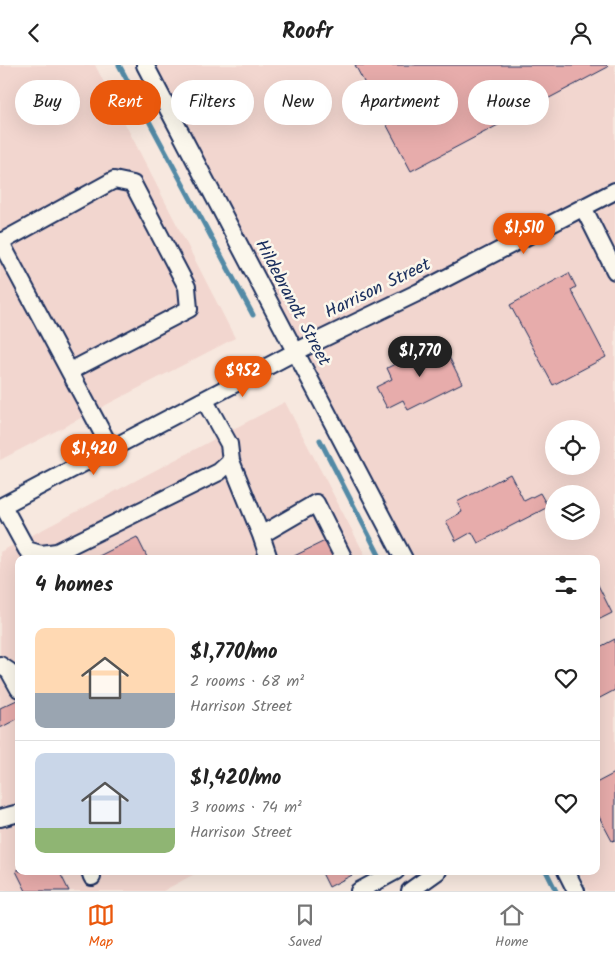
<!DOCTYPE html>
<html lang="en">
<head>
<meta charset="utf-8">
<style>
	:root { --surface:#fff; --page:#f2f2f2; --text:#222; --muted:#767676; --line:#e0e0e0; --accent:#ea580c }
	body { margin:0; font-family:Kalam,sans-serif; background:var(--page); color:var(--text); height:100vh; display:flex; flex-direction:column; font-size:19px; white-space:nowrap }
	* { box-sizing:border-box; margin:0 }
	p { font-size:16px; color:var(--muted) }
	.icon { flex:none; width:28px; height:28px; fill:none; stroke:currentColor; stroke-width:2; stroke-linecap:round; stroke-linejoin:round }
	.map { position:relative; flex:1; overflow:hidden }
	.sheet { position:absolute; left:15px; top:490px; width:585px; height:320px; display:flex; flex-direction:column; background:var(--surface); border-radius:10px; box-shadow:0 5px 20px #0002 }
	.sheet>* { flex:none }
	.banner { position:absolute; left:15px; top:15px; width:585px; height:45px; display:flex; gap:10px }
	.fabs { position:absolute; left:545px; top:355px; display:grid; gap:10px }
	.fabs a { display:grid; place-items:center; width:55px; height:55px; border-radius:50%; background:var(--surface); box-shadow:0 5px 20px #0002; font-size:25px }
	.price { position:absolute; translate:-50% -42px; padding:0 11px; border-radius:18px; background:var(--accent); color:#fff; font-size:16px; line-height:32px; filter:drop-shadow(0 1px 2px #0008) }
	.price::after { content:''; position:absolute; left:50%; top:30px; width:15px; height:11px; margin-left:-8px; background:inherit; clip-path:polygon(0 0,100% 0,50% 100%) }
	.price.current { background:#222; color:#fff }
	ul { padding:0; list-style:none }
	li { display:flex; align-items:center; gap:15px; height:125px; padding:0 20px }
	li+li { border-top:1px solid var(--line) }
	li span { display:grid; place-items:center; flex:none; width:140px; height:100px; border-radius:10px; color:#555 }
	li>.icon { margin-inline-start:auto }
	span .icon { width:60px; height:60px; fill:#fffc; stroke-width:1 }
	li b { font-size:21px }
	h2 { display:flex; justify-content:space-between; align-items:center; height:60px; padding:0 20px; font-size:21px }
	.chip { padding:0 18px; border-radius:22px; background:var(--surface); box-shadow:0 5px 20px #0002; font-size:18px; line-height:45px }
	.chip.current { background:var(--accent); color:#fff }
	header { display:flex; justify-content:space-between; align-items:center; height:65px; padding:0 20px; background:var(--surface); font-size:22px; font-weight:700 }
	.menu { display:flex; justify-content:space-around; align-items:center; height:70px; border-top:1px solid var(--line); background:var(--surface); font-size:14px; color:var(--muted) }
	.menu a { display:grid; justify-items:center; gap:2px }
	.menu .current { color:var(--accent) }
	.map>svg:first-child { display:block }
</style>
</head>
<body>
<header><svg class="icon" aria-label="back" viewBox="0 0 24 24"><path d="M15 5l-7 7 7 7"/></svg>Roofr<svg class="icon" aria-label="person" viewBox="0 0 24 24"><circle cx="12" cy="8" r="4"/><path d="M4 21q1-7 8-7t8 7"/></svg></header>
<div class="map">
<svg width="615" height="826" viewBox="0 0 615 826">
	<rect width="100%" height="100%" fill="#f7e8df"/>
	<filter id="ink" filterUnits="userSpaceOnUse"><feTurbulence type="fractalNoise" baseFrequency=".02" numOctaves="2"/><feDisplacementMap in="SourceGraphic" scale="10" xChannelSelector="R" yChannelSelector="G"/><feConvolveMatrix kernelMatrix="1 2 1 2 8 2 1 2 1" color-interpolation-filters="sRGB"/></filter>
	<g filter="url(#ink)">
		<path fill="#f2d6cf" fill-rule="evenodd" d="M0,0h95l140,273 -235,122z
			M155,0h460v826h-27l-10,-20h18v-312h-183zM554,364h37v37h-37zM554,429h37v37h-37z
			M285,337l82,157h-348v312h181l-37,20h-163v-339z"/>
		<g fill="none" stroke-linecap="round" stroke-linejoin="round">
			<path stroke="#538aa6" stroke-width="5" d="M119,0l134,250
				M320,375l61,119
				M546,806l10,20"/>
		</g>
		<path fill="#e7acab" stroke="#1b2f5e" d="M355,0h251l2,2 -197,104z
			M569,208l7,14 -5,3 35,67 -53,28 -43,-80z
			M441,276l21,42 -54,27 -5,-10 -16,8 -11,-21 16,-8 -5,-11z
			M510,409l14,27 16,-8 8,14 -70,36 -6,-11 -16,9 -10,-20 16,-9 -5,-10z
			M137,472l11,22h-55z
			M331,473l11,21h-54z
			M596,516l16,32 -16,8z
			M615,574v51l-19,10v-51z
			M19,634v19l-19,10v-20z
			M615,708v67l-3,1 -16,-30v-28z
			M19,804v2h40l10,20h-43l-10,-20z
			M321,806h39l-31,16z"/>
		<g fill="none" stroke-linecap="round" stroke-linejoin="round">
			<g stroke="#1b2f5e" stroke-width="20">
				<path id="minor" d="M145,0l259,494
					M583,142l32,64
					M0,176l111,208
					M1,177l113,-62 19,4 54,103 2,22 -119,62
					M231,396l30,74 55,-32 28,56
					M3,441l24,44 14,4 16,-2 162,-80 12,-11 -2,-17 -24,-43
					M0,442l295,-155 124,-60 196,-101
					M261,470l8,24
					M0,600l9,6 10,18
					M0,753l19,-5
					M90,806l2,6
					M566,806l10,20
					M359,826l37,-20
					M410,826l28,-20"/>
			</g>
			<use href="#minor" stroke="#fbf7ec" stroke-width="16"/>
		</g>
	</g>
	<g text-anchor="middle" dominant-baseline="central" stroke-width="5" stroke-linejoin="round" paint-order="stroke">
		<g font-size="18" fill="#1b2f5e" stroke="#fbf7ec">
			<text transform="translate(378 224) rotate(-26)">Harrison Street</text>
			<text transform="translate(292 238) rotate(62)">Hildebrandt Street</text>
		</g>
	</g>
</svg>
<div class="fabs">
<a><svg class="icon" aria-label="locate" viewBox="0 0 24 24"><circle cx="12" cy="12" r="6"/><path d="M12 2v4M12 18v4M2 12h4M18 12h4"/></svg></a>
<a><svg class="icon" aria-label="layers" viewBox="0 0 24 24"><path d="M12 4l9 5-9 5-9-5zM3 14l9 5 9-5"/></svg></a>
</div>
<b class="price" style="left:524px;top:190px">$1,510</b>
<b class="price current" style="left:420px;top:313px">$1,770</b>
<b class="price" style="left:243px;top:333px">$952</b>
<b class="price" style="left:94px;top:411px">$1,420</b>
<div class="banner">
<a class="chip">Buy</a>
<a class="chip current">Rent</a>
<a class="chip">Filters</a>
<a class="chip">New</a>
<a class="chip">Apartment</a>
<a class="chip">House</a>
</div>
<section class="sheet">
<h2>4 homes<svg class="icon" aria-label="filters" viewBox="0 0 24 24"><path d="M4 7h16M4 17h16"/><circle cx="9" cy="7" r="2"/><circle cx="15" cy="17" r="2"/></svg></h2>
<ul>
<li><span style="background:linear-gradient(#ffd9b3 65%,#9aa5b1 0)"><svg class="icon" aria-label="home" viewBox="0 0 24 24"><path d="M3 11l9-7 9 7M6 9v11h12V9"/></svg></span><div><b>$1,770/mo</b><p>2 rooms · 68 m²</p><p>Harrison Street</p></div><svg class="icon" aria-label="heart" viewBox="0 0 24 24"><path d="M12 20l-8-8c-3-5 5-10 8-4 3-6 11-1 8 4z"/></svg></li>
<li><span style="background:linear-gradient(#c9d6e8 75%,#8fb573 0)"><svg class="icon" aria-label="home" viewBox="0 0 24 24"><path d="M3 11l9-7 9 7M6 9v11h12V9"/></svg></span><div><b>$1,420/mo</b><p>3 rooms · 74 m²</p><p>Harrison Street</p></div><svg class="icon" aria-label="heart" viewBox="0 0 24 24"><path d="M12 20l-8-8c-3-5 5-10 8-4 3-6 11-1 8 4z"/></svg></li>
</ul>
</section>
</div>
<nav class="menu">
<a class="current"><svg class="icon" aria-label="map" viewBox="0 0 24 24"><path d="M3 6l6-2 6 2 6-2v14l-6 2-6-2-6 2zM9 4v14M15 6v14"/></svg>Map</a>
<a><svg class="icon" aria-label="saved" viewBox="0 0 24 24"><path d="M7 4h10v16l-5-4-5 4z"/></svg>Saved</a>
<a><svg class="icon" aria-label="home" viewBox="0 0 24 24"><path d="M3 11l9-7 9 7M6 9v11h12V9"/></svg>Home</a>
</nav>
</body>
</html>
